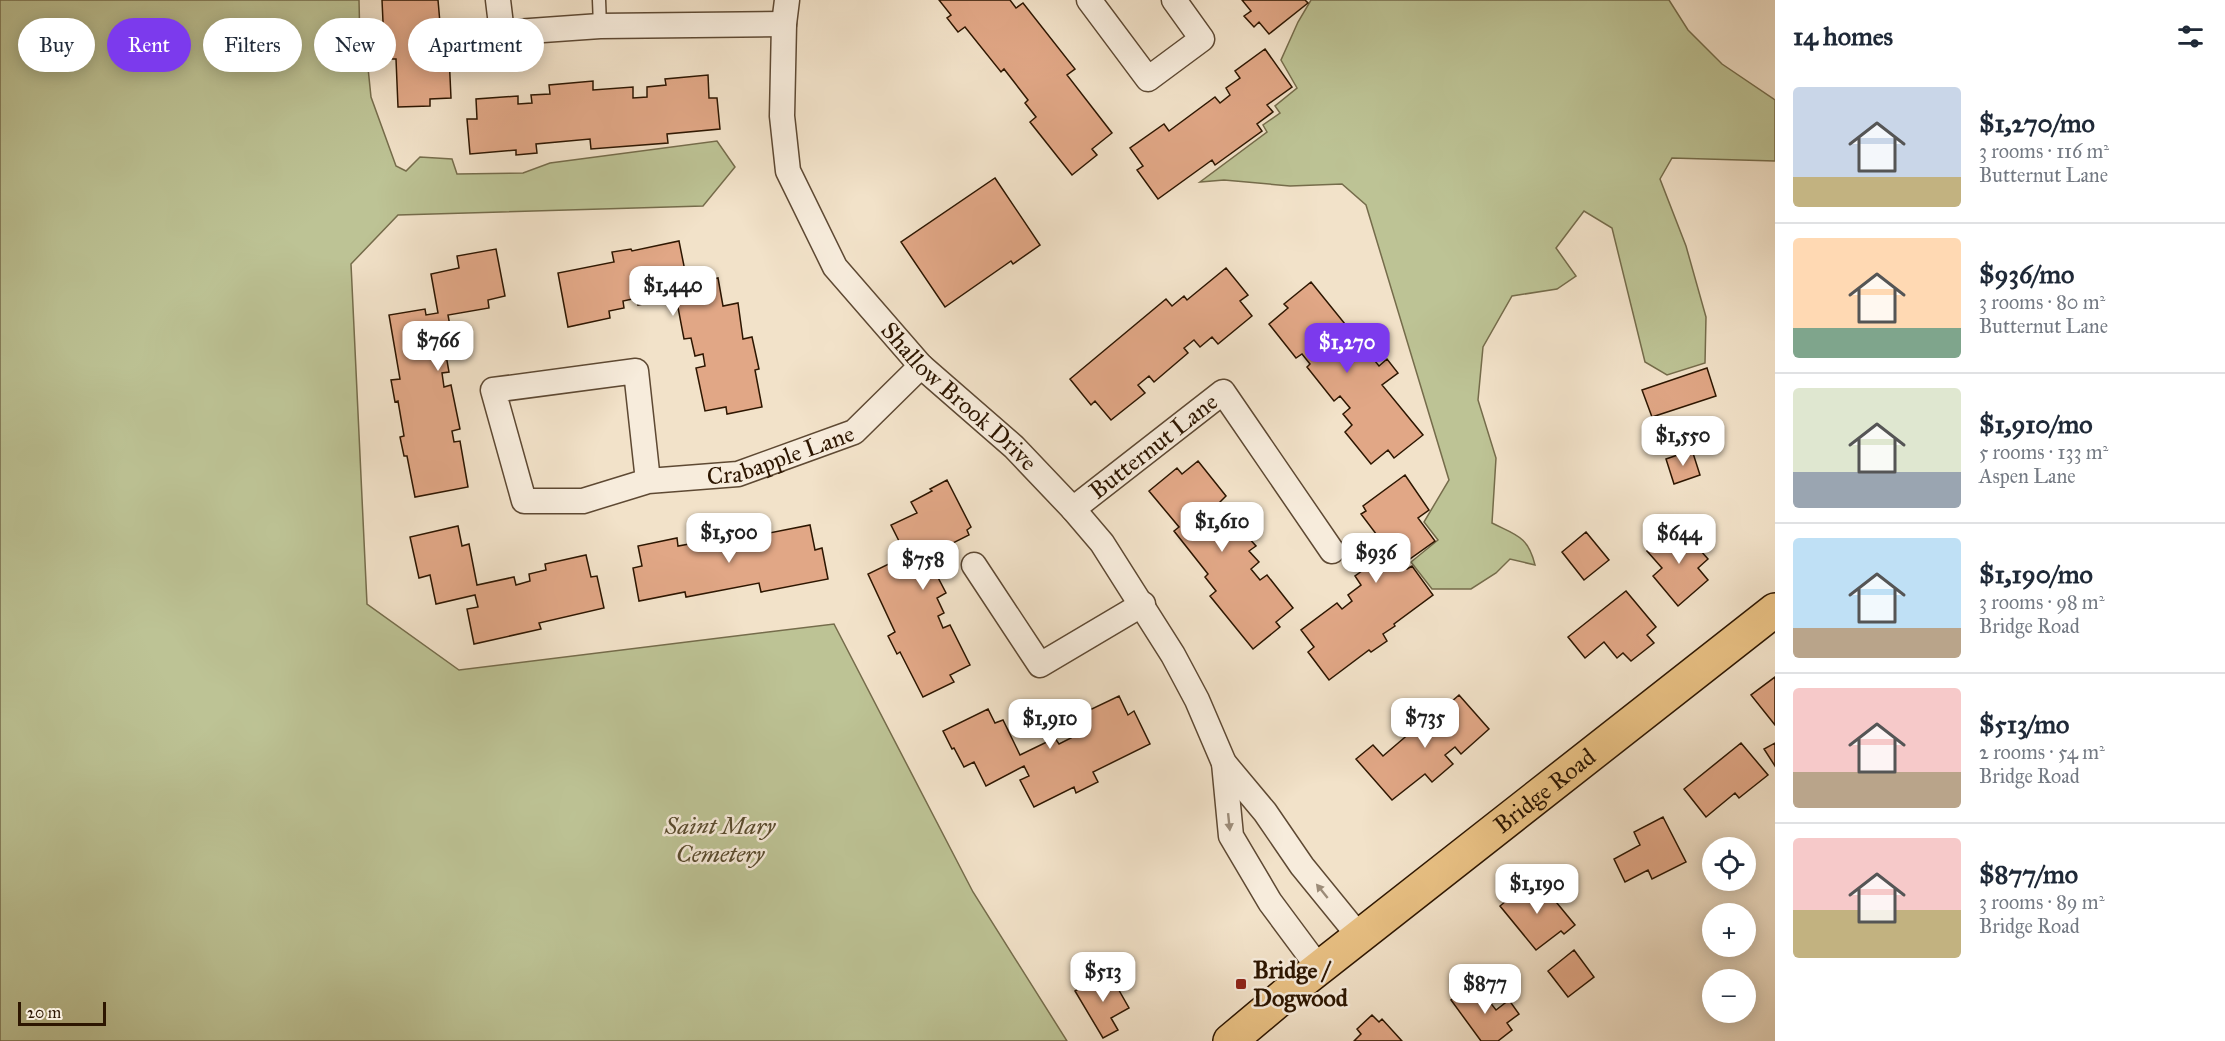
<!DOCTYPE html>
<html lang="en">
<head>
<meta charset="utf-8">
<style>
	:root { --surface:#fff; --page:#f2f2f3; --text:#1f2937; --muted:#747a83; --line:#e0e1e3; --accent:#7c3aed }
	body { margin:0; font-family:"IM FELL Great Primer",serif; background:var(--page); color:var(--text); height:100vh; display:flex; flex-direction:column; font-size:22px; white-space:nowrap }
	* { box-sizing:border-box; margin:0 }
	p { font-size:20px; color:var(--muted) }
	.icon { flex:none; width:33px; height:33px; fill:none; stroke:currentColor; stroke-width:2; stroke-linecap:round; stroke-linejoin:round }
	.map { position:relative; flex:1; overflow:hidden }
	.panel { display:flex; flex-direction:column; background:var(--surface); width:450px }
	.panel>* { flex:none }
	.top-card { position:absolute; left:18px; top:18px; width:570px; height:54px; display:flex; gap:12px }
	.fabs { position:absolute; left:1702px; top:837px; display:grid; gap:12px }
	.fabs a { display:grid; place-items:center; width:54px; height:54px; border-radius:50%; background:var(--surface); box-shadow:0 3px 15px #0003; font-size:30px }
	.scale { position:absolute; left:18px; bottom:15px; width:88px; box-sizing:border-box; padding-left:6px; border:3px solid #2d1601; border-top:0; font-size:16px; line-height:21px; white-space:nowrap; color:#2d1601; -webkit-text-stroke:4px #f7ecdc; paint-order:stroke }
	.price { position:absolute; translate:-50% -51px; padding:0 14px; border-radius:12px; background:#fff; color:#222; font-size:20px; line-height:39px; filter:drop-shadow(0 2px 3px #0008) }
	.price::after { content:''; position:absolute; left:50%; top:36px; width:18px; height:14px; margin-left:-9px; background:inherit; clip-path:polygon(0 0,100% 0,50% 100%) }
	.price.selected { background:var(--accent); color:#fff }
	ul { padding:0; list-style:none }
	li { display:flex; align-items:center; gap:18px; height:150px; padding:0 18px }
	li+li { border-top:2px solid var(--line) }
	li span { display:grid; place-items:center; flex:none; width:168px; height:120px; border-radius:6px; color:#555 }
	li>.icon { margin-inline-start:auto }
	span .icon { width:72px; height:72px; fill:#fffc; stroke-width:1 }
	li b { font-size:26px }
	h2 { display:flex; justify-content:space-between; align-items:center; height:72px; padding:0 18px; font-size:26px }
	.chip { padding:0 21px; border-radius:27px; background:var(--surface); box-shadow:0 3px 15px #0003; font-size:21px; line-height:54px }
	.chip.selected { background:var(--accent); color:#fff }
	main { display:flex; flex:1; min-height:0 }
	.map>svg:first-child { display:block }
</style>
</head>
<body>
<main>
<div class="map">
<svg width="1775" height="1041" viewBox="0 0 1775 1041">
	<rect width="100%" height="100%" fill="#f2e2c9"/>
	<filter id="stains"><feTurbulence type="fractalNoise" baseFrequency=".00333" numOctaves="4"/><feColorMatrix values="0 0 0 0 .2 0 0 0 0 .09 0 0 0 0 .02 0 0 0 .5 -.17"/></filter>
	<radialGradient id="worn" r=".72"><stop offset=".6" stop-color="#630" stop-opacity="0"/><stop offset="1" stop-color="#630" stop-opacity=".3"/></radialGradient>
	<path fill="#bdc395" stroke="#756c4b" stroke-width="1.5" d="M0,0h359l1,45 7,13 4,39 25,69 10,5 14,-14 32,2 5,15 66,-1 27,-10 167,-22 18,26 -32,39 -305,9 -47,49 16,340 92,66 375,-46 139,268 94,149h-1067z
		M1311,0h358l19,30 34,34 53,36v61l-103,-3 -12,21 26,67 20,71 -1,46 -38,12 -22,-13 -33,-134 -28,-17 -28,37 20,28 -19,13 -45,7 -29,51 -5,53 18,58 -4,65c24,12 36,13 43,42l-25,-6 -14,14 -25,16h-39l-21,-27 27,-22 -14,-18 25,-42 -83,-275 -24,-21 -52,2 -66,-6 -24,2 67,-50 -4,-7 17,-12 -5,-7 22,-18 -16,-28 17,-38z"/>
	<path fill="#e1a786" stroke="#2d1601" stroke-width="1.5" d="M382,0h56l2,23 -6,1 1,14h5l1,17h8l2,43 -21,1v7l-32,1 -2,-48h-5v-15h-7z
		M939,0h71l6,8 7,-5 52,66 -8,6 45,58 -20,16 5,6 -25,20 -42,-53 6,-5 -11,-14 3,-3 -24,-31 -3,3 -36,-45 -7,5 -11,-14 4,-3z
		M1242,0h63l3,3 -39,31 -10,-12 -5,5 -10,-11 7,-5z
		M1265,49l27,38 -25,18 6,7 -16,12 5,7 -47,34 -3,-5 -54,39 -21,-29 6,-4 -13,-18 34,-24 5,7 46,-34 5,6 10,-8 -4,-7 14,-10 -5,-7z
		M708,75l1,23h8l3,31 -53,5 1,9 -77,6 -1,-10 -54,5 1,9 -21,2v-5l-46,4 -3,-35h10l-1,-20 42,-3v8l14,-1 -1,-8 19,-1 -1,-9 44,-4v9l40,-3v11l14,-1v-10l19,-2 -1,-6z
		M995,178l45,67 -27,19 -2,-3 -66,46 -44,-65z
		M679,241l7,35 -6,1 1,9 37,-8 5,28 15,-3 5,36 9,-2 7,32 -4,1 7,37 -35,7 -1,-7 -21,4 -9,-43 9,-2 -2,-12 -8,2 -4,-18 -7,1 -8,-42 -38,8 -1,-7 -14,3 1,7 -15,3 1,7 -42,9 -10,-54 56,-11 -2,-10 19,-3 1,2z
		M496,249l9,47 -17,4 1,8 -41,7 7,38 -9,2 3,17 -7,1 2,14 7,-2 9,44 -8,2 2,11 6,-1 8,46 -53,10 -8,-41h-3l-4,-19 4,-1 -6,-35 -3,1 -4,-22 9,-1 -11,-64 36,-6 1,6 12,-2 -7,-39 28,-6 -2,-12z
		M1226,268l22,27 -8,6 12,15 -34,28 -6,-7 -12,10 -6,-7 -10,8 4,5 -34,29 -5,-6 -11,9 7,8 -34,27 -16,-19 -4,4 -21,-26 96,-80 6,7 12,-10 3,4z
		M1311,282l68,84 8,-7 11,14 -16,12 41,50 -29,23 -6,-8 -17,14 -26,-32 7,-7 -9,-11 7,-6 -10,-12 -6,5 -27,-34 3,-3 -8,-10 -6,4 -27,-34 19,-16 -4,-4z
		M1707,368l9,28 -64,21 -10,-27z
		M1692,450l8,25 -26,9 -8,-25z
		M1198,461l28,35 -7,7 7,9 4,-3 19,24 -3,2 10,11 -7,5 10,11 -8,7 9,11 7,-5 26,33 -17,14 4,5 -27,22 -43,-53 6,-5 -11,-14 3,-3 -34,-43 5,-4 -30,-36 28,-23 5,6z
		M1405,475l24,35 -11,8 17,23 -32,23 4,5 5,-3 21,29 -39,29 1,2 -12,8 4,7 -16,11 -2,-2 -40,30 -21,-28 6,-5 -13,-17 36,-27 5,6 10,-8 -4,-6 13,-10 -6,-9 25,-18 2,4 10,-7 -31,-41 5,-3 -3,-5z
		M947,480l24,47 -4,3 2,5 -46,23 5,10 4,-2 14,27 -9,5 7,15 -6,3 5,12 7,-3 20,40 -20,10 4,7 -31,15 -23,-45 -3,2 -9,-18 7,-4 -27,-58 33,-16 2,5 6,-2 -18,-36 26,-12 -6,-11 21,-11 -2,-2z
		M1677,524l31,35 -10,9 10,12 -30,26 -25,-30 9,-8 -15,-17z
		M810,525l5,25 7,-2 6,31 -67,13 -2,-9 -73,14 -1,-5 -46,9 -6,-33 9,-2 -4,-20 39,-8 1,8 17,-3 -1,-4 41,-7 2,7 17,-3 1,8 15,-3 -1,-8z
		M458,526l4,20 7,-2 8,41 37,-8 2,8 14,-4 -1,-7 17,-4 -1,-6 41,-9 5,22 6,-1 7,32 -65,15 2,6 -67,15 -7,-35 11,-2 -3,-12 -39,9 -6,-29 -11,3 -9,-41z
		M1586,532l23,28 -25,20 -22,-28z
		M1626,591l30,36 -9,8 7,8 -23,18 -8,-8 -6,5 -13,-16 -19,16 -17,-21z
		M1775,677v48l-24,-30z
		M1459,695l30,34 -28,25 -6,-7 -10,8 8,9 -21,18 -7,-8 -33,26 -36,-41 17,-14 10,11 49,-42 2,3z
		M1119,696l9,19 6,-4 16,33 -57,28 5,10 -22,11 -2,-6 -40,20 -14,-27 9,-4 -5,-10 -38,20 -12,-24 -10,5 -10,-19 -2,1 -9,-18 45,-22 7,14 8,-3 17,35 35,-17 4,6 12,-6 -4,-8 16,-8 -4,-7z
		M1741,743l27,32 -29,23 -4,-5 -29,24 -22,-28z
		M1775,743v23l-11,-17z
		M1663,817l23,45 -34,17 -4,-9 -23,12 -11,-23 26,-14 -6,-13z
		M1531,880l8,10 4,-4 32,39 -11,9 -3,-3 -25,19 -36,-44z
		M1574,950l20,27 -26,20 -20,-26z
		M1108,971l21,37 -18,10 7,12 -15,8 -28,-47z
		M1468,988l4,6 7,-6 17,22 13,-10 10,14 -12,9 5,7 -14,11h-17l-30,-41z
		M1372,1015l7,7 3,-3 20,22h-48l7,-7 -4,-5z"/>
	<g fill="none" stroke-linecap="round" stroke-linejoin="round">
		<g stroke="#5e4933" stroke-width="15">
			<path id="service" d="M599,0l1,26"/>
		</g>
		<g stroke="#5e4933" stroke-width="27">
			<g id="minor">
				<path d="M498,0l4,33 98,-7 184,-2"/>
				<path id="s1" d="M787,0l-3,24 -2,92 6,55 47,96 86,99 93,81 59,62 29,34 71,112 24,45 27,63 41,49 37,54 57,70"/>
				<path d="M1089,0l59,79 54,-40 -28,-39"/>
				<path id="s2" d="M648,481l-12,-110 -143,19 31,111h59l65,-20 90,-7 116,-42 67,-66"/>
				<path id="s3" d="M1073,509l150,-117 109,159"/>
				<path d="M974,565l66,100 103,-61"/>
				<path d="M1224,763l7,73 39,66 49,66"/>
			</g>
		</g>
		<g stroke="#2d1601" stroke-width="36">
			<g id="primary">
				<path id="s4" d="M1230,1041l56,-47 489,-384"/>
			</g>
		</g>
		<use href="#service" stroke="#f7ecdc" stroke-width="12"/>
		<use href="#minor" stroke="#f7ecdc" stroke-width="24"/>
		<use href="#primary" stroke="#e9c184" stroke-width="33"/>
	</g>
	<defs><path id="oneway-solid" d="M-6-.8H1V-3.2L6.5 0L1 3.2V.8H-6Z" transform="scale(1.5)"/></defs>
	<g fill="#9c8c79">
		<use href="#oneway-solid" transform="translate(1229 822) rotate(84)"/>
		<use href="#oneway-solid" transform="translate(1322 891) rotate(-129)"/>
	</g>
	<rect fill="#8f2418" stroke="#f7ecdc" stroke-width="2" x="1235" y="978" width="12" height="12" rx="3"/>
	<g text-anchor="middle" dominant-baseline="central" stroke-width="5" stroke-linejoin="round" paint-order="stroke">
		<g font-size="24" fill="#2d1601" stroke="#f7ecdc">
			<text stroke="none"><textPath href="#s1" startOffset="458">Shallow Brook Drive</textPath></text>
			<text stroke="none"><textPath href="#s3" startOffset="102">Butternut Lane</textPath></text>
			<text stroke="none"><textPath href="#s2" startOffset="633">Crabapple Lane</textPath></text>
			<text stroke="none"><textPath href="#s4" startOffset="402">Bridge Road</textPath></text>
		</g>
		<g font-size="24" font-style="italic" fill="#584a2d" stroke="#f7ecdc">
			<text x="720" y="826">Saint Mary<tspan x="720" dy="28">Cemetery</tspan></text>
		</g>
		<g font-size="24" font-weight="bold" fill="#2d1601" stroke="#f7ecdc" text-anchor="start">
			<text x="1253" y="970">Bridge /<tspan x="1253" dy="28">Dogwood</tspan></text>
		</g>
	</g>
	<rect width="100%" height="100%" filter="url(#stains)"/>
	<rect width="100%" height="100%" fill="url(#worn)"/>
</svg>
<div class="fabs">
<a><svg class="icon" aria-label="locate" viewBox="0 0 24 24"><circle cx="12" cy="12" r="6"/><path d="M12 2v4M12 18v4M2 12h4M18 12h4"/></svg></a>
<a>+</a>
<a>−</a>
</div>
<div class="scale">20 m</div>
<b class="price" style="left:673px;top:317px">$1,440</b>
<b class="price" style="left:438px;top:372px">$766</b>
<b class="price selected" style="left:1347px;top:374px">$1,270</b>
<b class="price" style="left:1683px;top:467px">$1,550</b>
<b class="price" style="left:1222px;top:553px">$1,610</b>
<b class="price" style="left:729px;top:564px">$1,500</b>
<b class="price" style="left:1679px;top:565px">$644</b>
<b class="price" style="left:1376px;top:584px">$936</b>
<b class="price" style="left:923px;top:591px">$758</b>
<b class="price" style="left:1425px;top:749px">$735</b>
<b class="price" style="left:1050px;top:750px">$1,910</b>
<b class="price" style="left:1537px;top:915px">$1,190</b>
<b class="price" style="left:1103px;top:1003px">$513</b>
<b class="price" style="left:1485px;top:1015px">$877</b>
<div class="top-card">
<a class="chip">Buy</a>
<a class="chip selected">Rent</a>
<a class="chip">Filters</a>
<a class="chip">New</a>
<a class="chip">Apartment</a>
</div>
</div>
<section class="panel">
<h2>14 homes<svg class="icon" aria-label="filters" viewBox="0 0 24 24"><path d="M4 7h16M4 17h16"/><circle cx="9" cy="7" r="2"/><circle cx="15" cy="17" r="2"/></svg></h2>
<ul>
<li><span style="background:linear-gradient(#c9d6e8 75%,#c2b280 0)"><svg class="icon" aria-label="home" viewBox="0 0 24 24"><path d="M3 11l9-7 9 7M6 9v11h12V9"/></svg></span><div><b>$1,270/mo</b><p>3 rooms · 116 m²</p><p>Butternut Lane</p></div></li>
<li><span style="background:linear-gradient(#ffd9b3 75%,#7fa58c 0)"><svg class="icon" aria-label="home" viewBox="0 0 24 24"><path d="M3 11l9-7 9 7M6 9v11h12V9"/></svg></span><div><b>$936/mo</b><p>3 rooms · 80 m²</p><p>Butternut Lane</p></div></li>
<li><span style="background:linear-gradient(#dfe7d0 70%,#9aa5b1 0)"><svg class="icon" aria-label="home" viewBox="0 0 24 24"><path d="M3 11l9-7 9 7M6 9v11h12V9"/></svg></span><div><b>$1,910/mo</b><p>5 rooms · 133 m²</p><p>Aspen Lane</p></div></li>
<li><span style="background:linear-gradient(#bfe0f5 75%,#b9a48a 0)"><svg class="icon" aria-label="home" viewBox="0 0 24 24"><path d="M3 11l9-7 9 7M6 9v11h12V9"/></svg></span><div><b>$1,190/mo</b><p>3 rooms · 98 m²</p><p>Bridge Road</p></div></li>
<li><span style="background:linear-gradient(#f6c9c9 70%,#b9a48a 0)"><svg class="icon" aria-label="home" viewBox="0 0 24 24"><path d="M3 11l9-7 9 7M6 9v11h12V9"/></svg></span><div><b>$513/mo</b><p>2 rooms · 54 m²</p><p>Bridge Road</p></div></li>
<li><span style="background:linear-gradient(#f6c9c9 60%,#c2b280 0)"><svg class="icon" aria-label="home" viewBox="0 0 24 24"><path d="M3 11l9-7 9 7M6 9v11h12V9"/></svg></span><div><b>$877/mo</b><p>3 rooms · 89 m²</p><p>Bridge Road</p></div></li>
</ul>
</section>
</main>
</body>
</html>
